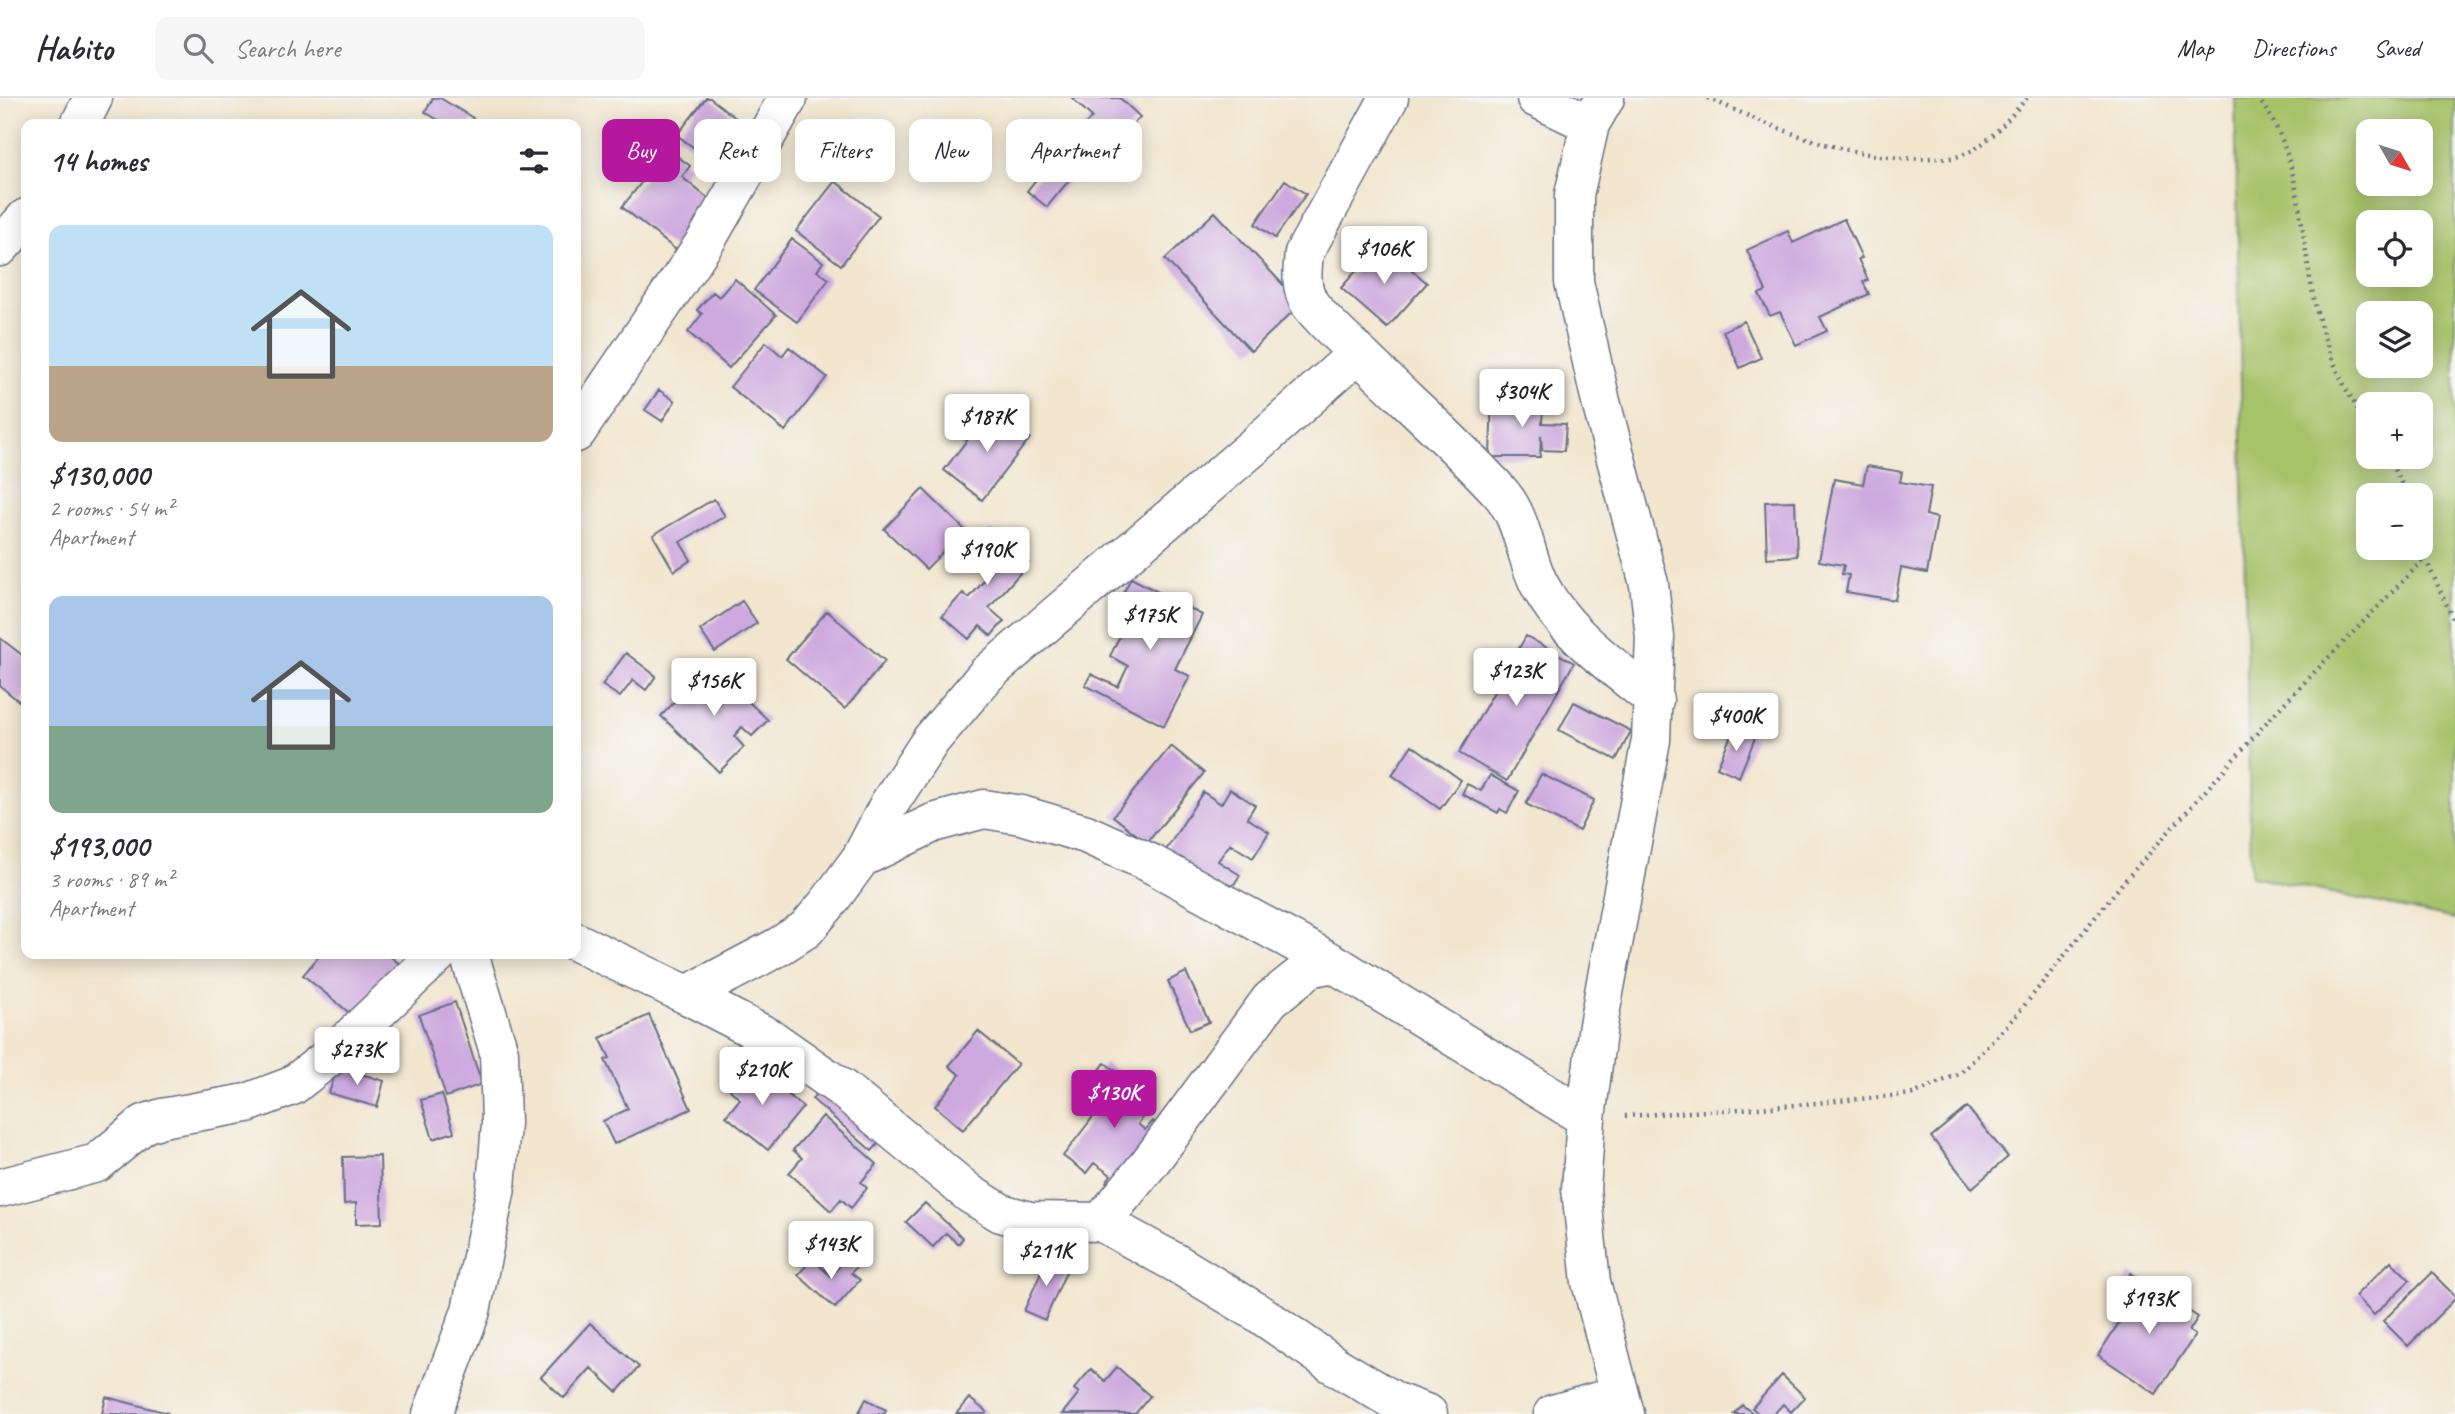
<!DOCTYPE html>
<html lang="en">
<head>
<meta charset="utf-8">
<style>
	:root { --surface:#fff; --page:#f7f7f7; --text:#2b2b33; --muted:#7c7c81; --line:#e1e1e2; --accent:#b5179e }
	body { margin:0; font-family:Caveat,sans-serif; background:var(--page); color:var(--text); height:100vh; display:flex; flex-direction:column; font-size:26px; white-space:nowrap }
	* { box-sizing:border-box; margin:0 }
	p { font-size:23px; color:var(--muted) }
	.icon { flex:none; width:38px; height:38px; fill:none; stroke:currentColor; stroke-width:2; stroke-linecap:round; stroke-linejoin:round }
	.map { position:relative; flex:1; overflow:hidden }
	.drawer { position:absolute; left:21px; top:21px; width:560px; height:840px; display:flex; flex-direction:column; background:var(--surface); border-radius:14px; box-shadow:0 4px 18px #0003 }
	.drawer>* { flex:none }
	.top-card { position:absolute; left:602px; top:21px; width:665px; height:63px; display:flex; gap:14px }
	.needle { width:46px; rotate:129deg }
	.fabs { position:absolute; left:2356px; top:21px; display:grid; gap:14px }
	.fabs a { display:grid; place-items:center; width:77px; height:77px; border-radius:14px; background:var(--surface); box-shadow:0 4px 18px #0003; font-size:35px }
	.price { position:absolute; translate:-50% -60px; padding:0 16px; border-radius:7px; background:#fff; color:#222; font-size:23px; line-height:46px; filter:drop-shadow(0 2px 4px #0008) }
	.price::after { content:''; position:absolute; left:50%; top:42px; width:21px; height:16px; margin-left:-10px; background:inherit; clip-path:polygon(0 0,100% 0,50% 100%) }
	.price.active { background:var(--accent); color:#fff }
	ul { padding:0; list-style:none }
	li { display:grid; align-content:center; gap:14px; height:371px; padding:0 28px }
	li span { display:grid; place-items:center; height:217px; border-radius:14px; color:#555 }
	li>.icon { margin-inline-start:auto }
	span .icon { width:126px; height:126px; fill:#fffc; stroke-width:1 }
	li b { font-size:30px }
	h2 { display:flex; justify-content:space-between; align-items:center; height:84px; padding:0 28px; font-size:30px }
	.chip { padding:0 24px; border-radius:14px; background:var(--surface); box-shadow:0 4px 18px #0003; font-size:24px; line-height:63px }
	.chip.active { background:var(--accent); color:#fff }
	header { display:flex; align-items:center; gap:42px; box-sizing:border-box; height:98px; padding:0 35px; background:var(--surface); border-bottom:2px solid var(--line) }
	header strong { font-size:33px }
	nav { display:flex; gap:38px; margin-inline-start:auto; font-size:24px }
	.search { width:490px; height:63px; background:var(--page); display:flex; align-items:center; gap:18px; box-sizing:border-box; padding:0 24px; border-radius:14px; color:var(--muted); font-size:26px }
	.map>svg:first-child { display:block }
</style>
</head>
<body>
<header>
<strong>Habito</strong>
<div class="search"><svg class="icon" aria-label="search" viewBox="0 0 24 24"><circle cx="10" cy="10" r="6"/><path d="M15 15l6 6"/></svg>Search here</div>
<nav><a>Map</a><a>Directions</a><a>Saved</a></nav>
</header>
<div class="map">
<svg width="2455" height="1316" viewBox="0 0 2455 1316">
	<rect width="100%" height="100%" fill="#f6f6f2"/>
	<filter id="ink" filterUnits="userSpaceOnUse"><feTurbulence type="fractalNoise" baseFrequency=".0143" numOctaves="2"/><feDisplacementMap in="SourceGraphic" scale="14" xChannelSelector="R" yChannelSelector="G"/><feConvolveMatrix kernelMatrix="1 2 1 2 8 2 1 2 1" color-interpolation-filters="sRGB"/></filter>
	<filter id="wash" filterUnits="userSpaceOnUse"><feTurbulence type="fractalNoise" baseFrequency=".00686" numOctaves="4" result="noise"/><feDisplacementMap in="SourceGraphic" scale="28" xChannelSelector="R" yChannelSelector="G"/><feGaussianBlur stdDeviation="1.57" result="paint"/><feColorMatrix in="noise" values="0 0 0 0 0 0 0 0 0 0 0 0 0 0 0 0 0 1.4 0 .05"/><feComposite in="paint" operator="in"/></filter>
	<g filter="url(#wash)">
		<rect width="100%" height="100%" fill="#f2e6cf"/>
		<path fill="#a7c36a" stroke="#617964" stroke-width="2" fill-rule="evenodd" d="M2235,0h220v821l-204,-43zM2368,33h52v53h-52zM2368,124h52v53h-52zM2368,215h52v53h-52zM2368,306h52v53h-52zM2368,397h52v53h-52z"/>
		<g id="blocks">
			<path fill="#cda9df" d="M433,0h7l33,20 -4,6h-24l-20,-12z
				M706,0h4l28,22 -4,5 9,7 -14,18 14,11 -12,15 -54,-41z
				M1072,0h48l20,19 -33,34 -24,-24 9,-10z
				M668,51l22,17 -8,11 35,29 -37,47 -58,-46z
				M1053,60l21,16 -27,33 -20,-16z
				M1285,82l21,14 -31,44 -20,-14z
				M835,83l44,35 -38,49 -45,-34z
				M1215,114l86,92 -50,47 -86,-92z
				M1844,121l18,39 -4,1 10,21 -5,2 6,12 -49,23 7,14 -31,14 -16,-33 -10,4 -11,-22 7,-3 -19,-41 41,-19 5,12z
				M792,141l31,23 -6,9 12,8 -32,43 -43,-32z
				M1381,145l46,40 -40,45 -46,-40z
				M735,181l41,36 -47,53 -41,-36 14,-18 -5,-4 16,-18 6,5z
				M1744,223l17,37 -21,10 -17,-37z
				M766,244l16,14 7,-9 38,30 -42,54 -55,-44z
				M659,292l16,11 -13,20 -17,-11z
				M1492,296l34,1 -1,12h18l-1,16 24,1 -2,27 -22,-1 -1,-14 -1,21h-50z
				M992,310l38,30 -48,62 -38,-30z
				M1867,368l35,6 -2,10 31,5 -5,28 11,3 -10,55 -26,-5 -6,32 -49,-8 3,-17 -7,-1 2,-9 -25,-4 15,-82 29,5z
				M923,391l42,41 -39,39 -42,-40z
				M714,401l11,17 -45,26 11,18 -17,11 -21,-36z
				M1795,403l2,55 -30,2 -2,-56z
				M991,432l38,33 -40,45 15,13 -13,15 -11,-10 -11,13 -27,-23 21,-23 6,5 21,-24 -21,-18z
				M1131,480l71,37 -27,54 15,7 -26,50 -79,-41 6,-11 27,13 10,-21 -18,-10 18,-36 -15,-7z
				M742,503l15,22 -42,29 -15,-22z
				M827,513l58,50 -40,48 -59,-50z
				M1526,538l48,27 -67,118 -48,-28z
				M0,540l26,20v36l-6,8 -20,-16z
				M626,555l30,23 -10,14 -13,-10 -13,17 -18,-12z
				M710,567l58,55 -16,16 -10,-9 -8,9 10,11 -25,25 -58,-56z
				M1574,604l57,29 -15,29 -57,-30z
				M1734,631l21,9 -16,39 -22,-10z
				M1412,647l49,35 -21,29 -48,-34z
				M1171,648l33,27 -57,70 -34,-27z
				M1541,676l53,26 -15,31 -53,-27z
				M1490,677l29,16 -12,22 -7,-4 -2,4 -36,-19 5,-10 14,7z
				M1230,691l25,16 -8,13 22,14 -16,26 -23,-14 -12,17 22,14 -15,23 -64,-40 42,-66 18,12z
				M321,856h66l14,11 -44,54 -54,-44z
				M1186,874l23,50 -19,8 -22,-49z
				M455,904l27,82 -36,13 -27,-82z
				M649,917l42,94 -77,35 -11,-23 25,-12 -23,-49 5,-2 -10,-20z
				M978,933l40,33 -55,66 -28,-24 25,-31 -11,-9z
				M1105,965l39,29 -9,12 11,9 -8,11 7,6 8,-9 10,7 -47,62 -10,-8 5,-7 -17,-12 -8,10 -23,-17 46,-60 -18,-14z
				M751,966l52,43 -35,43 -42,-34 14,-17 -10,-9z
				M338,969l46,14 -7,26 -48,-14z
				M825,985l61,52 -14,16 -60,-52z
				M442,996l12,38 -21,7 -12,-39z
				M1967,1009l41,50 -36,31 -41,-51z
				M823,1018l54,48 -16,18 6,6 -16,20 -10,-9 -10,12 -42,-38 13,-15 -9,-8z
				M380,1058l2,67 -26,1v-21l-12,1 -1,-47z
				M925,1105l38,35 -5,6 -12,-11 -13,14 -27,-25z
				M1048,1158l21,9 -24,55 -21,-9z
				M847,1159l10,9 -6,7 9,7 -25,28 -37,-33 14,-16 19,17z
				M2391,1163l19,19 -36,35 -19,-19z
				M2131,1175l67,44 -9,14 6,4 -39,59 -58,-39 39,-60 -14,-8z
				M2432,1175l23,23v3l-47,47 -25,-25z
				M590,1225l49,44 -22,25 -26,-24 -27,30 -23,-21z
				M1117,1269l33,29 -15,18h-73l17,-21 -5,-4 17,-20 14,12z
				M1782,1277l23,22 -14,15 -8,-8 -9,10h-15l-7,-6z
				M106,1299l62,16v1h-66z
				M969,1300l18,14 -2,2h-29z
				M866,1301l20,11 -2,4h-26z
				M1742,1307l12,9h-20z"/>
		</g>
	</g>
	<g filter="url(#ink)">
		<use href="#blocks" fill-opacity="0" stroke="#666f86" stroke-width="2"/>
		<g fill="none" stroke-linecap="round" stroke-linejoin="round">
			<g stroke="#666f86" stroke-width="41">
				<path id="minor" d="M1389,0l-85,155c-2,19 -4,35 6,51 10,15 39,40 52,53 46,45 94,87 137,134 24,26 25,63 40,93 25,49 73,81 115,116
					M1536,0l54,26
					M1605,0l-15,26 -16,71v87l27,120 48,182 6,53 -4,103 -53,285 -12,93 -5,71 10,93 34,132
					M80,26l13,-26
					M0,149l26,-29
					M576,335l131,-194 81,-141
					M861,760l72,-35 51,-14 37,6 65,19 64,29 183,100
					M576,844l111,53 83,43 74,52 126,104 31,19 29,8 71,1 75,41 84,51 74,51 62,37 32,12
					M687,897l91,-48 28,-18 22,-26 33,-45 28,-54 42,-64 56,-66 272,-232 99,-89
					M0,1090l97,-25 47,-39 18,-6 85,-15 45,-17 41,-32 105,-100
					M1101,1124l50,-61 119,-161 40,-32 23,-5 253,155
					M432,1316l39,-103 25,-123 5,-65 -2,-71 -30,-98
					M1553,1316l67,-19"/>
			</g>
			<path stroke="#666f86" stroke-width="4.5" stroke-dasharray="2 5" stroke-linecap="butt" d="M1708,0c68,31 148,65 224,60 8,0 19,1 27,-2 28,-9 49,-37 68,-58
				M2257,0c46,52 43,145 59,210 10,42 28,82 52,118
				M2388,359l19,38
				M2420,441l5,19 30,65
				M1625,1018l148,-9 140,-13 48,-21 54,-56 106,-132 154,-172 150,-155"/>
			<use href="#minor" stroke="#fff" stroke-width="38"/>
		</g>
	</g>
</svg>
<div class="fabs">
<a><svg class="needle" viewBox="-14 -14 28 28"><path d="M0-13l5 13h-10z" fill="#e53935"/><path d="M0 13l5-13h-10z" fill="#7c7c81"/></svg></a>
<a><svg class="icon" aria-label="locate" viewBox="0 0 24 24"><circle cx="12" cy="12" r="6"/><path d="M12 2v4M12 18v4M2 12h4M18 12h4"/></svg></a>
<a><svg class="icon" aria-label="layers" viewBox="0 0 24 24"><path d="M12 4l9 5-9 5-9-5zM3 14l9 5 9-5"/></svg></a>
<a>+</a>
<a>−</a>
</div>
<b class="price" style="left:1384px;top:188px">$106K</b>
<b class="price" style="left:1522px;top:331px">$304K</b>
<b class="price" style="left:987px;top:356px">$187K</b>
<b class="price" style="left:987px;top:489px">$190K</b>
<b class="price" style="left:1150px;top:554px">$175K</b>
<b class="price" style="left:1516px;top:610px">$123K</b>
<b class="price" style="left:714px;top:620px">$156K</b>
<b class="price" style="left:1736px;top:655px">$400K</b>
<b class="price" style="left:357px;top:989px">$273K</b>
<b class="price" style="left:762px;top:1009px">$210K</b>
<b class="price active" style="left:1114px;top:1032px">$130K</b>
<b class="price" style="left:831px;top:1183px">$143K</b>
<b class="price" style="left:1046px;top:1190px">$211K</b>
<b class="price" style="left:2149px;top:1238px">$193K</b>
<div class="top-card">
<a class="chip active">Buy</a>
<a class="chip">Rent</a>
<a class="chip">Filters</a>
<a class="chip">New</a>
<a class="chip">Apartment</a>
</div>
<section class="drawer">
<h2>14 homes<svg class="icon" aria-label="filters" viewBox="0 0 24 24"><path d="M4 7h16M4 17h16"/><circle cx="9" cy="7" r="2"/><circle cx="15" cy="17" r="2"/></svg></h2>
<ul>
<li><span style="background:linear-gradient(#bfe0f5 65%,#b9a48a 0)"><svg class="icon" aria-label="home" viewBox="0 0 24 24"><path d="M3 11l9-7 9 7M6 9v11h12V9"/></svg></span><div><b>$130,000</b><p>2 rooms · 54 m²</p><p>Apartment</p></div></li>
<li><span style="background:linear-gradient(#a9c7e8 60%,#7fa58c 0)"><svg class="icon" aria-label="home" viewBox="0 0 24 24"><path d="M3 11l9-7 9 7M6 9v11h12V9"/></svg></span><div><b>$193,000</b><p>3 rooms · 89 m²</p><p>Apartment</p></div></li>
</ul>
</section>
</div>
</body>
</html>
